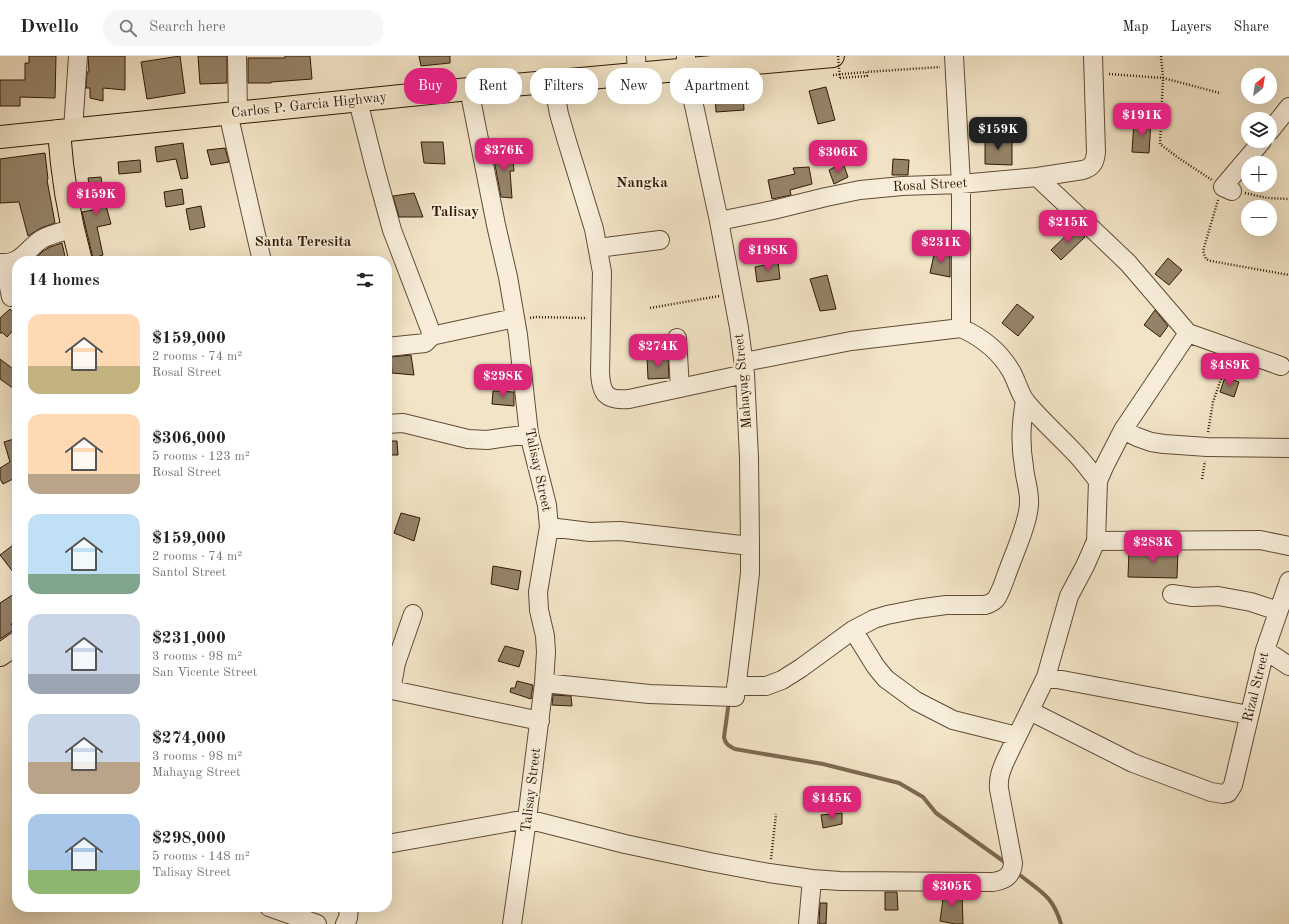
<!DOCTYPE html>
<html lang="en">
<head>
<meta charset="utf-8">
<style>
	:root { --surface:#fff; --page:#f6f6f6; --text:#222; --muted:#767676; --line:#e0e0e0; --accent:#db2777 }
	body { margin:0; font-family:"Old Standard TT",serif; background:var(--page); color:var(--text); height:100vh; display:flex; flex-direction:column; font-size:15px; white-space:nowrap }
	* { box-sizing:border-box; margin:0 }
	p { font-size:13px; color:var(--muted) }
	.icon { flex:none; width:22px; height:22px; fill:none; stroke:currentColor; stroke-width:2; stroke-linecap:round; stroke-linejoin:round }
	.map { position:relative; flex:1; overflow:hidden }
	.side { position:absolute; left:12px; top:200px; width:380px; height:656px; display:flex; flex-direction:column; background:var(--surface); border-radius:16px; box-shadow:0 4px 16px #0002 }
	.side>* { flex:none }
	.top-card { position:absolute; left:404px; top:12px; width:380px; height:36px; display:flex; gap:8px }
	.needle { width:26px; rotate:30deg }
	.buttons { position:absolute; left:1241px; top:12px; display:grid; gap:8px }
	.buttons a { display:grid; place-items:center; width:36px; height:36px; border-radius:50%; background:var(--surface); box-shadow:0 4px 16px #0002; font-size:20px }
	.price { position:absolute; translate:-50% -34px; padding:0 9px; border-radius:8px; background:var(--accent); color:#fff; font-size:13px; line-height:26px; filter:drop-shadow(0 1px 2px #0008) }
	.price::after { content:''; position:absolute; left:50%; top:24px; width:12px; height:9px; margin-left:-6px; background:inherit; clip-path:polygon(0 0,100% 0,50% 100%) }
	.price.selected { background:#222; color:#fff }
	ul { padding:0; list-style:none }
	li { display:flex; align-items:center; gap:12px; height:100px; padding:0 16px }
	li span { display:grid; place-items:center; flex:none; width:112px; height:80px; border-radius:12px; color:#555 }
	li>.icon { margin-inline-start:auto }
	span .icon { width:48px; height:48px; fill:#fffc; stroke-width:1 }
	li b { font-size:17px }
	h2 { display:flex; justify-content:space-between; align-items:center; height:48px; padding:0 16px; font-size:17px }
	.chip { padding:0 14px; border-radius:16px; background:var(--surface); box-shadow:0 4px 16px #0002; font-size:14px; line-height:36px }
	.chip.selected { background:var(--accent); color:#fff }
	header { display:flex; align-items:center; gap:24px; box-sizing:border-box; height:56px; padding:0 20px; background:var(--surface); border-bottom:1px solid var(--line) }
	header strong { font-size:19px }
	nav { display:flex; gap:22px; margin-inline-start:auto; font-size:14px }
	.search { width:280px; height:36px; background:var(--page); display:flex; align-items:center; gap:10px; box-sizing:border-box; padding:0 14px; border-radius:16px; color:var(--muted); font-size:15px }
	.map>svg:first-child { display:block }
</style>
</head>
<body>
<header>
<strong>Dwello</strong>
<div class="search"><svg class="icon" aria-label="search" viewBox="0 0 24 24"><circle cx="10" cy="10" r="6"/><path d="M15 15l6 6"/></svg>Search here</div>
<nav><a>Map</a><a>Layers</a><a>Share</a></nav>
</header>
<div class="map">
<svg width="1289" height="868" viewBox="0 0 1289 868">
	<rect width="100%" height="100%" fill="#f2e4c6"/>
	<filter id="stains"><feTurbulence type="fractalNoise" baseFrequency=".005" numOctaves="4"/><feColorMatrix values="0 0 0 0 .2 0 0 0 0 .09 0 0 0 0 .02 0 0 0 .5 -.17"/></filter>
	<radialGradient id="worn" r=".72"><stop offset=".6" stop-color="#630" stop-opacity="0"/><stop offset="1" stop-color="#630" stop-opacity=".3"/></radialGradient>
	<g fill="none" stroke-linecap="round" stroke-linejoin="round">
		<path stroke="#7d6951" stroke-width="4" d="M729,645l-5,36c1,7 5,9 11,12l88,15 76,19 24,14 13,16 70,50
			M1021,820c22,17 32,21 40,48"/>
	</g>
	<path fill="#958369" stroke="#311905" d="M29,0h27l-1,42 -35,-1v9h-20v-26h25v-17h4z
		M88,0h37v34l-22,-2v13l-13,-3v-10h-4l1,-16h2z
		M180,0l5,37 -38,6 -6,-37z
		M198,0h29v27l-27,1z
		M285,0h25l2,23 -41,3v1h-23v-25h37z
		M419,0h31v7l-29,3z
		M826,31l9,33 -17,4 -9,-33z
		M743,35l1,19 -28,2 -1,-19z
		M1134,65l17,1 -2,31 -17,-1z
		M985,81l27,1v27l-27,-1z
		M421,86h22l2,22 -21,-1z
		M183,87l5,35 -7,1 -5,-20 -19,3 -2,-15z
		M225,92l4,14 -18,3 -4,-15z
		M512,95l2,20h-4l2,27 -11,-1 -8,-43z
		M45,97l3,26 -1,1 8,43 -14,5 -13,8 -9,-34 -19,1v-44z
		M893,103l16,1 -1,15h-16z
		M140,104l1,12 -22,2 -1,-12z
		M843,107l5,14 -14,7 -5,-14z
		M809,111l3,17 -22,6 1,5 -19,4 -4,-19 27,-6 -2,-6z
		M101,121l3,21 7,26 -14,3 6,28 -10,3 -11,-46 11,-2 -5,-32z
		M182,133l2,15 -18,3 -2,-15z
		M414,137l9,24h-24l-6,-21z
		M201,150l4,21 -15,3 -4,-21z
		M1075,171l10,10 -24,23 -10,-10z
		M62,187l4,18h-28l-1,-4 6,-6 7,-4z
		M935,194l15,4v23l-20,-4z
		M1168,202l14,12 -13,15 -14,-11z
		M778,206l2,17 -23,3 -2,-15z
		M827,219l9,34 -16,2 -10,-32z
		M1017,248l17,13 -16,19 -16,-13z
		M10,253l7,7v10l-10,11 -4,-4h-3v-15z
		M1155,254l13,16 -8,11 -16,-12z
		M411,299l3,20 -22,-2 -1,-16z
		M668,300l1,22 -21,1 -1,-22z
		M0,303l17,13v19l-17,-12z
		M1225,321l14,5 -5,15 -14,-5z
		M493,335l21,1v14l-22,-2z
		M17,382v39l-14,7 -3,-5v-11l10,-6 -6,-20z
		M387,385h10l1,14h-11z
		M401,457l19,5 -6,23 -20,-8z
		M17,486v35l-17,-22z
		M1129,495h49l-1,27 -49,-1z
		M493,510l28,5 -3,19 -27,-6z
		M17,536v29l-6,3 4,5 -15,10v-36z
		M505,590l19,5 -5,16 -21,-6z
		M517,625l16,4 -2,14 -21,-7 1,-4h4z
		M553,639l18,1 1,10 -20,-1z
		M842,757v11l-19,4 -2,-13z
		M885,836h12l1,18h-13z
		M944,836h18l1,32h-8l-15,-3z
		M820,847h7l-1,21h-7z"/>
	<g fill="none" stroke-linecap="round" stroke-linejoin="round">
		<g stroke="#614c35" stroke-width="20">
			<path id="minor" d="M237,0l1,56
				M636,0l1,17
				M954,0l7,128v144
				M553,25l6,33 7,24 28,91 8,43 -2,100c1,22 6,29 29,27l116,-25
				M469,33l27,136 12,52 10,58 11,99 18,71 2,22 -11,65 1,18 6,26 1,16 -2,31 -17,136 -15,105
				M358,45l18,71 16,58 39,102 -1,6 -5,5 -38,4
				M228,57l34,148
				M73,74l5,-74
				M1270,75l19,-24
				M1037,121l68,64 23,22 60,70 93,33
				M1232,135l-9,-4 39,-46
				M719,165l54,-11 53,-13 34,-7 42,-4 59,-2 76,-7 46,-7c10,-3 12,-8 13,-18l-3,-96
				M598,192l62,-8
				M0,207c22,2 27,-15 42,-24 9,-5 20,-7 30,-10
				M4,207l7,34
				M961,272c20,9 39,24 50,43 6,10 8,22 15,31 15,18 33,34 49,51 8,8 16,19 23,28
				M431,280l84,-18
				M677,282l3,50
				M744,306l107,-21 110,-13
				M387,368l16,-1 65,16 19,1 42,-6
				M1123,374l14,7 14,5 13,2 43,3 82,1
				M549,471l41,5 30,-1 130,15
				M1096,485l164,-1 29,6
				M1172,538l21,3 25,-1 33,6 27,9
				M853,574l23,37 10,12 30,22 37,19 64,16
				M1265,594l24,16
				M1046,621l203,38
				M544,627l105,11 86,3 10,-81 5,-43v-27l-1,-88 -4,-84 -6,-46 -20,-107 -29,-134 -4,-18v-13
				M736,630h30l16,-6 19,-12 52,-38 21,-11 13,-4 30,-6 29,-4h39c4,-1 8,-3 11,-6 6,-9 9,-21 13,-31 7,-19 19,-45 20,-64 1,-13 -4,-24 -5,-37 -4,-24 -3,-42 1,-67
				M387,633l153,32
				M391,634l5,-27 17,-49
				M1030,655l103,52 78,29 12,2 5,-1 5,-8 32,-135 24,-69
				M387,788l140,-25 98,25 85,18 59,11 43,6 28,2 153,1c12,-2 19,-6 20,-19l-14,-74c-1,-11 2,-19 7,-30l40,-82 23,-81 16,-30 11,-25 2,-60 6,-14 19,-37 65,-97
				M269,851l48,17
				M345,868l3,-6 1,-11
				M808,868l4,-45"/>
		</g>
		<g stroke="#311905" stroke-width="24">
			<path id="major" d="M59,75c3,45 10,87 22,130
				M0,599l17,-12"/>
		</g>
		<g stroke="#311905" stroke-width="24">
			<path id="highway" d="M0,81l469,-48 364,-33"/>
		</g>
		<path stroke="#311905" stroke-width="2.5" stroke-dasharray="1 2" stroke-linecap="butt" d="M1161,0l2,22 -3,66 20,15 32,21
			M1109,18l54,4 57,15
			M833,19l33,-3
			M840,22l27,-2 -1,-4 74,-5
			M1245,137l22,5 22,1
			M1218,144l-15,51 3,8 5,2 78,14
			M650,252l69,-12
			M530,262l5,-1 52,1
			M1208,376l5,-30 14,-40
			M1202,423l3,-18
			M771,803l5,-45"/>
		<use href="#minor" stroke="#f7edda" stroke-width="18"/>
		<use href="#major" stroke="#f2e4c6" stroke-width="22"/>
		<use href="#highway" stroke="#f2e4c6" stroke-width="22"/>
		<path stroke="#311905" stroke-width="2.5" stroke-dasharray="1 2" stroke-linecap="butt" d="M838,0l2,22"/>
	</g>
	<g text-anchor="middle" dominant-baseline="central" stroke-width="4" stroke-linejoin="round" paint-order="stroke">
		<g font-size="14" fill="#311905" stroke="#f7edda">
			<text transform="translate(309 49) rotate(-6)">Carlos P. Garcia Highway</text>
			<text transform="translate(930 129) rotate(-3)">Rosal Street</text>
			<text transform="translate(743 325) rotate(-95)">Mahayag Street</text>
			<text transform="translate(538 414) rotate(78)">Talisay Street</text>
			<text transform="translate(1256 631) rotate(-76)">Rizal Street</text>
			<text transform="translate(531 734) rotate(-83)">Talisay Street</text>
		</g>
		<g font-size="15" font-weight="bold" fill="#311905" stroke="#f7edda">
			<text x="642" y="127">Nangka</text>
			<text x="455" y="156">Talisay</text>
			<text x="303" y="186">Santa Teresita</text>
		</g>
	</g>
	<rect width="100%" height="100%" filter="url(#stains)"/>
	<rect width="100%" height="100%" fill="url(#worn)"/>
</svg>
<div class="buttons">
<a><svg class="needle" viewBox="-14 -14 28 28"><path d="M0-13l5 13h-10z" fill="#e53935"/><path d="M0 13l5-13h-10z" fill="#767676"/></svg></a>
<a><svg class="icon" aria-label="layers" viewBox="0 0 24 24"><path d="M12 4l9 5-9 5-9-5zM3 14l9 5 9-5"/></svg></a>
<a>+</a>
<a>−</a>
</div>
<b class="price" style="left:1142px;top:81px">$191K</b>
<b class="price selected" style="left:998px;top:95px">$159K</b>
<b class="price" style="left:504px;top:116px">$376K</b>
<b class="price" style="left:838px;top:118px">$306K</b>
<b class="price" style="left:96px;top:160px">$159K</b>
<b class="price" style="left:1068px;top:188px">$215K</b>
<b class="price" style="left:941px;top:208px">$231K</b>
<b class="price" style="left:768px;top:216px">$198K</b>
<b class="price" style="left:658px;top:312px">$274K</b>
<b class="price" style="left:1230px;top:331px">$489K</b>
<b class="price" style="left:503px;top:342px">$298K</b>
<b class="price" style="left:1153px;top:508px">$283K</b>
<b class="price" style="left:832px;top:764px">$145K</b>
<b class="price" style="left:952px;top:852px">$305K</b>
<div class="top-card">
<a class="chip selected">Buy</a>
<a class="chip">Rent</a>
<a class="chip">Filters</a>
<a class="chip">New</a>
<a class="chip">Apartment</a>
</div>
<section class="side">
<h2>14 homes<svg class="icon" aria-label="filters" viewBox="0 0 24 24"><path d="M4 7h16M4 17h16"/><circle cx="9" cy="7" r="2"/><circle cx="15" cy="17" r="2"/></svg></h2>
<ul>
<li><span style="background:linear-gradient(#ffd9b3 65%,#c2b280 0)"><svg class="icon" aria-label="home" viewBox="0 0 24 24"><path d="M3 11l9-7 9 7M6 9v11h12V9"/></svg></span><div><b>$159,000</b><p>2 rooms · 74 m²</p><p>Rosal Street</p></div></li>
<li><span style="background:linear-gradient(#ffd9b3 75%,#b9a48a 0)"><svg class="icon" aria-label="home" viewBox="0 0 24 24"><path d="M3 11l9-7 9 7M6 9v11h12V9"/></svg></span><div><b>$306,000</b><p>5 rooms · 123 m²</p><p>Rosal Street</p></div></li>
<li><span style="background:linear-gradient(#bfe0f5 75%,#7fa58c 0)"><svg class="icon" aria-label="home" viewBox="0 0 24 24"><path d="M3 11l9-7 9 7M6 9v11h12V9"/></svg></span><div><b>$159,000</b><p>2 rooms · 74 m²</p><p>Santol Street</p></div></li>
<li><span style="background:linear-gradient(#c9d6e8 75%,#9aa5b1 0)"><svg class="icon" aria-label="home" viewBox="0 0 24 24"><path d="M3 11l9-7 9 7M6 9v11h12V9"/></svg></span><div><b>$231,000</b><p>3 rooms · 98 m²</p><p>San Vicente Street</p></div></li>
<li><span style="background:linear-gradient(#c9d6e8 60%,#b9a48a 0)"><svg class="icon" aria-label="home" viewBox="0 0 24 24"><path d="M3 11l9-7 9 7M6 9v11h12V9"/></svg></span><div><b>$274,000</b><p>3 rooms · 98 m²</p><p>Mahayag Street</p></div></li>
<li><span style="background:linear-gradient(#a9c7e8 70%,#8fb573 0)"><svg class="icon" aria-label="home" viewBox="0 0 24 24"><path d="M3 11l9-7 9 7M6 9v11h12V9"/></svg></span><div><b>$298,000</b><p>5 rooms · 148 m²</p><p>Talisay Street</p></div></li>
</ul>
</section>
</div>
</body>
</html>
